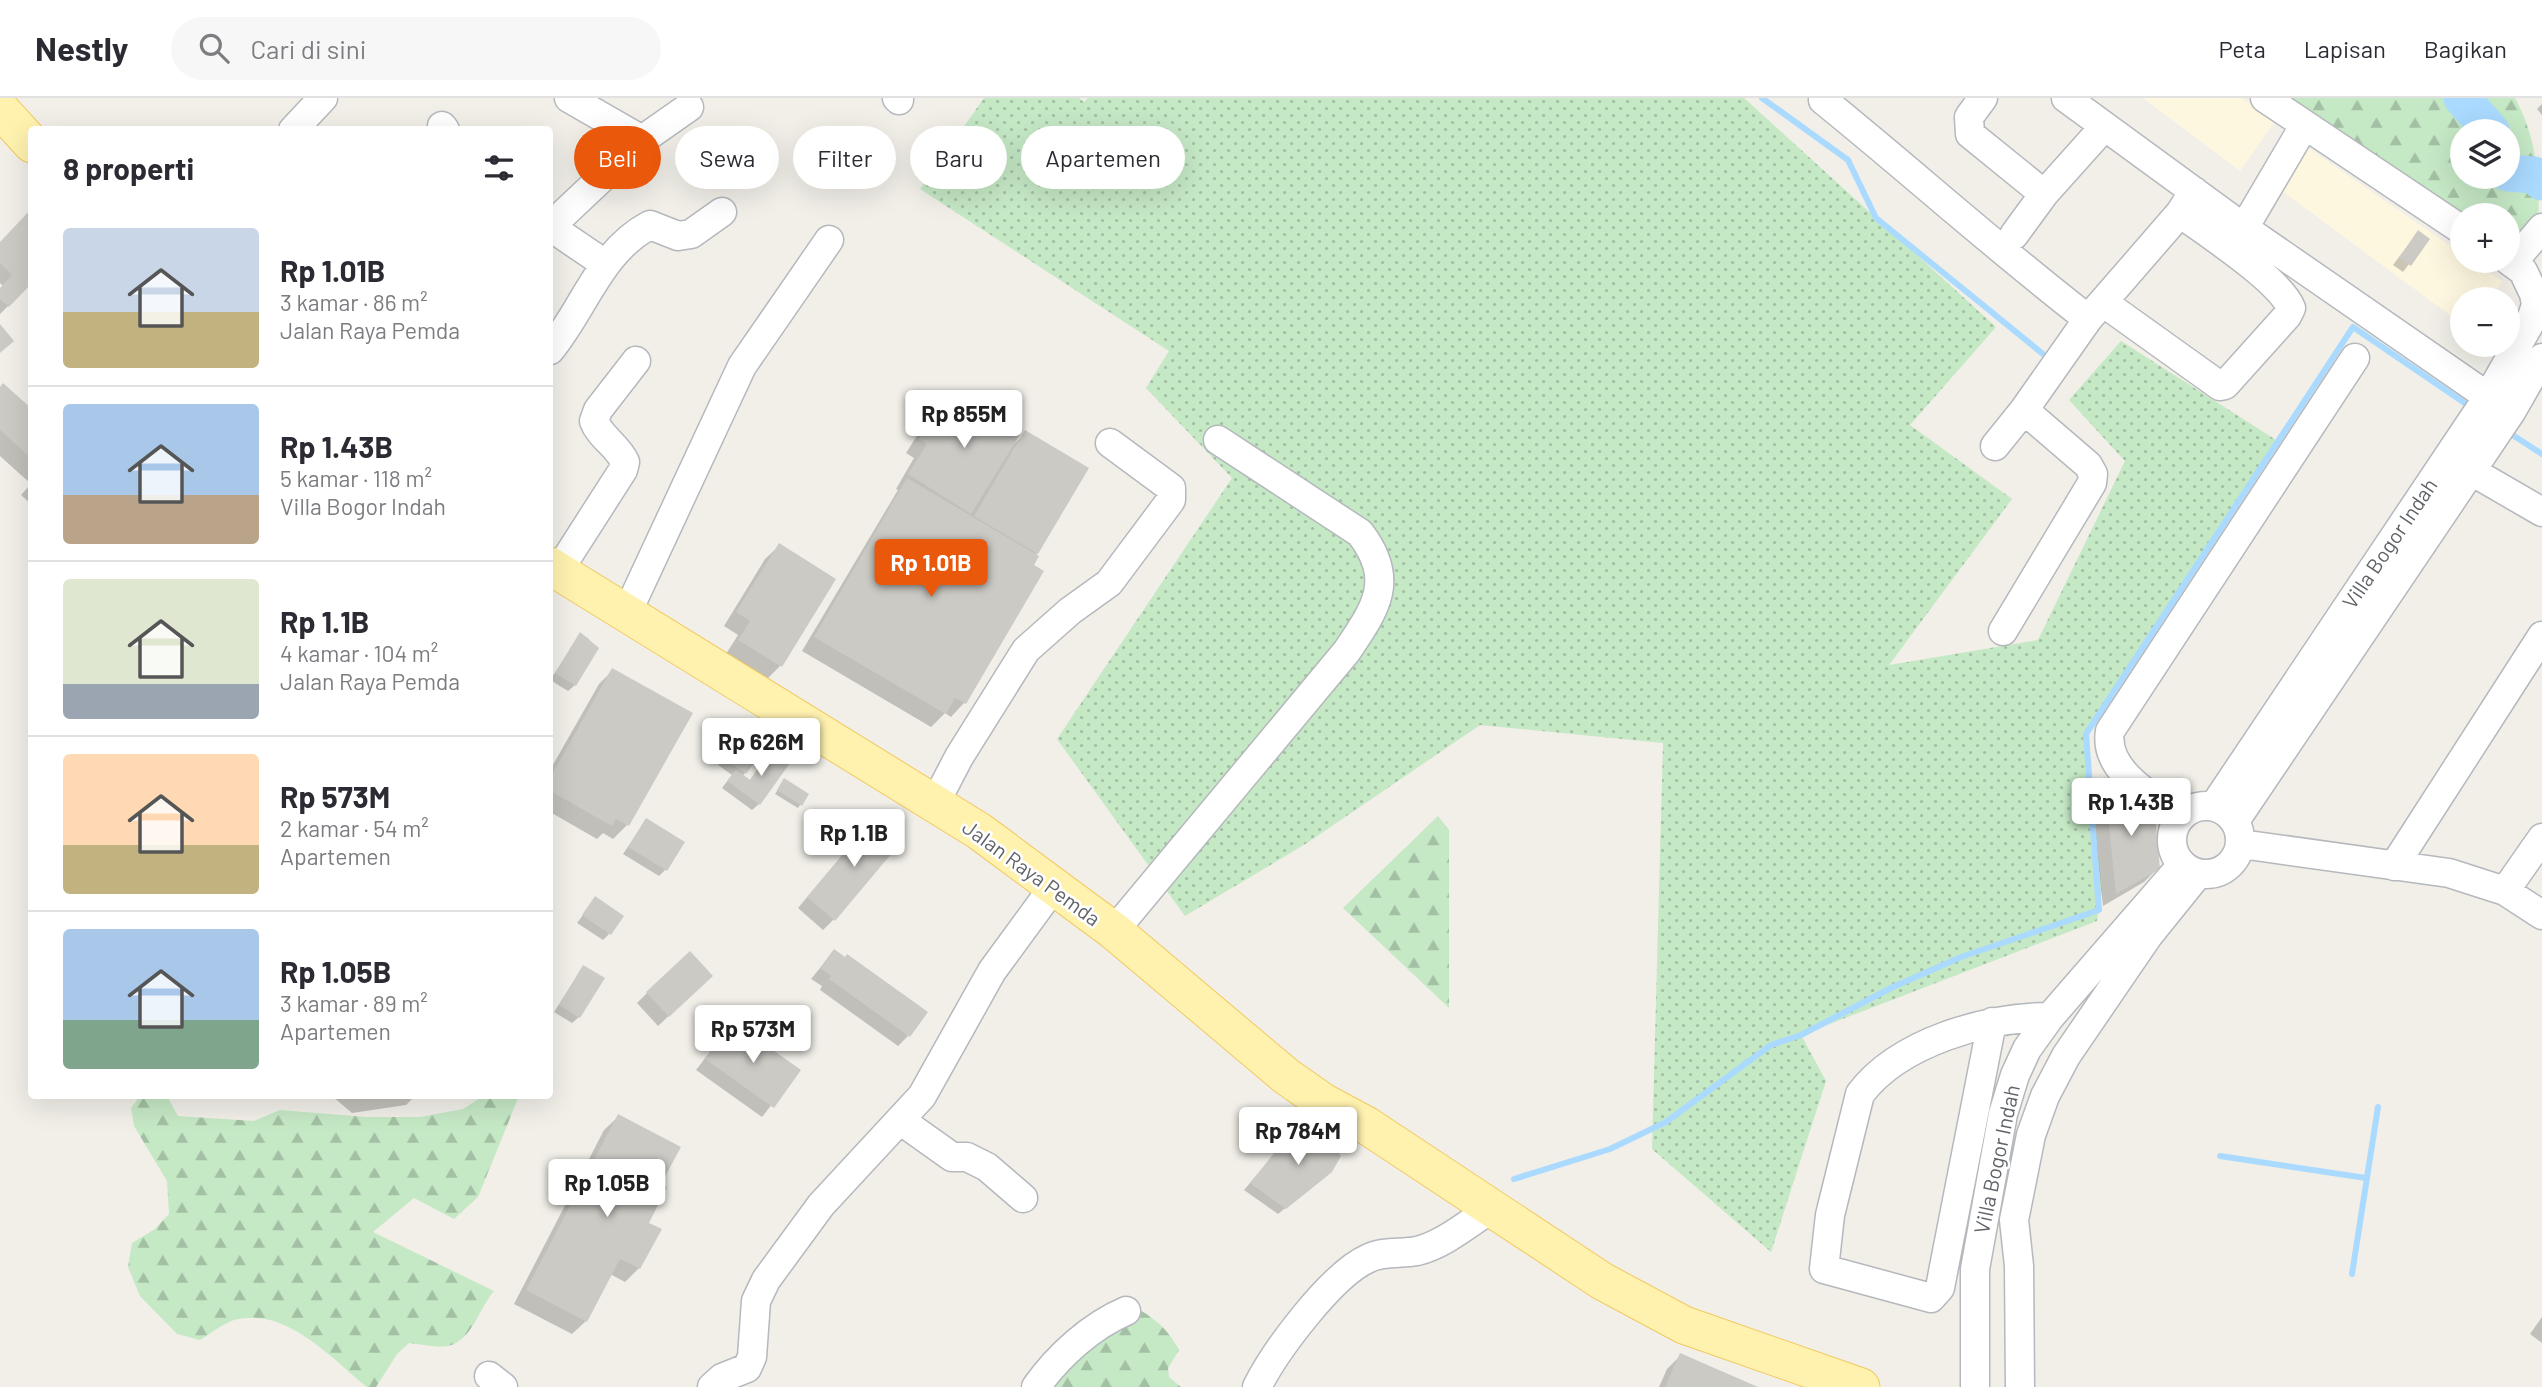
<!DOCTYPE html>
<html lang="id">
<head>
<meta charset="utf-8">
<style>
	:root { --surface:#fff; --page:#f7f7f7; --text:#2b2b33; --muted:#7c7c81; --line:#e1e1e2; --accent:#ea580c }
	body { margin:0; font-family:Barlow,sans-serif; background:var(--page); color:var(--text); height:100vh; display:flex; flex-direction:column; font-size:26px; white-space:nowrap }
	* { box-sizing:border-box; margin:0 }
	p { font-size:23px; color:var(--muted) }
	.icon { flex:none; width:38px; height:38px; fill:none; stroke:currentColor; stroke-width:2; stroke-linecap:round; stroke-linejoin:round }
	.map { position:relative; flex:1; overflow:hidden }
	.drawer { position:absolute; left:28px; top:28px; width:525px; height:973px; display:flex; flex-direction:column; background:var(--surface); border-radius:7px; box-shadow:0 7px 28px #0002 }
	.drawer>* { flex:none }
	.hud { position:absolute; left:574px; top:28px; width:665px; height:63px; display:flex; gap:14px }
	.controls { position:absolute; left:2450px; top:21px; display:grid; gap:14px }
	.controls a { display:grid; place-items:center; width:70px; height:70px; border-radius:50%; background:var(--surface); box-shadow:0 7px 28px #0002; font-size:35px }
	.price { position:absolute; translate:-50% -60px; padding:0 16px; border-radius:7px; background:#fff; color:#222; font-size:23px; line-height:46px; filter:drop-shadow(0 2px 4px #0008) }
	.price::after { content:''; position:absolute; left:50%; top:42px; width:21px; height:16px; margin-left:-10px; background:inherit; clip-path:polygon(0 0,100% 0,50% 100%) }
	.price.active { background:var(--accent); color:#fff }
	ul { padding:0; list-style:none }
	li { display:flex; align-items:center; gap:21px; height:175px; padding:0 35px }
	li+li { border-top:2px solid var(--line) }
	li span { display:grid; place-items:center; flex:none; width:196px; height:140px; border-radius:7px; color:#555 }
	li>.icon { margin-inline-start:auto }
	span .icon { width:84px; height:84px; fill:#fffc; stroke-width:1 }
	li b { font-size:30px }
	h2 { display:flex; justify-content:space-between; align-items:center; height:84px; padding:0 35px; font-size:30px }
	.pill { padding:0 24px; border-radius:32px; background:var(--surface); box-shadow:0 7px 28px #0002; font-size:24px; line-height:63px }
	.pill.active { background:var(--accent); color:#fff }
	header { display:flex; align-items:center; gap:42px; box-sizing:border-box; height:98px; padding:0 35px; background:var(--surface); border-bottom:2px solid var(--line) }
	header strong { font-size:33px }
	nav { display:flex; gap:38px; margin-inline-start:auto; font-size:24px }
	.search { width:490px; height:63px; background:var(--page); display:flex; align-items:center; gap:18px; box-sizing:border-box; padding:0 24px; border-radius:38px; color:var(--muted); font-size:26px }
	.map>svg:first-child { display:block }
</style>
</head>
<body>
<header>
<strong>Nestly</strong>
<div class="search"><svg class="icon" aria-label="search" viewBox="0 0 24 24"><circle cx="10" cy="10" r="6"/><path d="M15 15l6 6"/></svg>Cari di sini</div>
<nav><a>Peta</a><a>Lapisan</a><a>Bagikan</a></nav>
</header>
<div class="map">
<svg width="2542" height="1289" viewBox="0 0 2542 1289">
	<defs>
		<pattern id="green-dots" width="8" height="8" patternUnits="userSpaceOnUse" patternTransform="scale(1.75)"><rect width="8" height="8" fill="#c5e8c5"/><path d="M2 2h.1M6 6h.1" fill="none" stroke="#a3c0a4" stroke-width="1.8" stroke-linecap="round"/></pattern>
		<pattern id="forest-firs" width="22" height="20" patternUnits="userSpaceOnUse" patternTransform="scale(1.75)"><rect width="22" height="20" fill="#c5e8c5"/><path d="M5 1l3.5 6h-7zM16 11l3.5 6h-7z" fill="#a3c0a4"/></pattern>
	</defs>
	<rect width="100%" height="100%" fill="#f1efe8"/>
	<path fill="#fef7e0" d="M2143,0h99l33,23 -35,50z
		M2301,45l161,111v7h11l29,20 -11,18h-29v25l-184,-136z"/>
	<path fill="url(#green-dots)" d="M984,0h95l5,4 4,-4h656l252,229 -86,98 102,74 -123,166 149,-25 87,-179 -56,-61 52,-59 155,99 -190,294 16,158 -5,29 -296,114 25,46 -55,171 -119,-103 11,-406 -183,-18 -173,118 -122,73 -128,-177 175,-261 -86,-90 23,-37 -249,-162z"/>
	<path fill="url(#forest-firs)" fill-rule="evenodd" d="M2286,0h229c27,49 27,108 19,164l-26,-18v-29h-44zM2462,33h46v46h-46z
		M1438,718l11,14v178l-106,-100z
		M140,998h27l11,20 76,5 26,-11 86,7h54l43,-8 20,-13h36l-41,101 -24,22 -40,-21 -41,34 121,59c-15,17 -22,50 -46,55 -12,2 -28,-2 -39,-3l-12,11 -21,33h-9c-36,-29 -81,-81 -133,-67 -12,4 -24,14 -34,20l-23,-6 -37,-38 -12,-29 4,-24 23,-14 14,-15 -2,-33 -33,-55 -3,-18z
		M1140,1212c18,11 29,21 39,40l-11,18 1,9 12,10h-141l61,-63z"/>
	<path fill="#0003" d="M2542,6v11l-5,-6z
		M32,111l-24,97 -8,8v-25l3,-3 -3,-3v-39z
		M2418,134l10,7 -25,33 -10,-7z
		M0,291l32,22v94l-11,-10 10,-11 -31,-28z
		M959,294l55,52 12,-11 11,120 -73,150 -13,14 -6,-4 -14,14 -129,-76 96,-161 -2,-1 18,-31 -8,-5 23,-36z
		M779,448l55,34 -54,86 -14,14 -40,-26 12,-19 -14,-9 41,-67z
		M581,536l8,5 -14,46 -7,6 -18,-11z
		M613,572l77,44 -63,111 -14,14 -10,-6 -6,6 -47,-27v-42l49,-86z
		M735,644l10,31 -3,3 7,5 22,-29 -12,52 -7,6 -30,-22 10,-13 -14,-10z
		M2104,681l49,37 5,52 -14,14 -41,24 -12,-113z
		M782,685l25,11 -9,14 -23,-14z
		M646,722l20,49 -7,7 -36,-22z
		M864,732l-31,90 -10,10 -25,-22z
		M595,801l14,35 -6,6 -26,-17z
		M834,853l74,85 -10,10 -78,-56 2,-4 -11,-7z
		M583,869l-4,50 -7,6 -18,-11z
		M701,888l-43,40 -21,-23 10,-10z
		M732,925l67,47 -37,47 -66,-47z
		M332,998h83l-9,9 -54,8z
		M618,1019l41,67 -12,39 -8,45 -14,14 -15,-8 -24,47 -14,13 -58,-30 90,-174z
		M1267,1065l64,8 -53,43 -34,-24z
		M2542,1219v26l-12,-9z
		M1681,1257l73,32h-95l8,-18z"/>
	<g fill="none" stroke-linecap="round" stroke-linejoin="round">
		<path stroke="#aadaff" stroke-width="6" d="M1762,0l86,62 28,58 167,136
			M2508,334l34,22
			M2220,1058l146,22
			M1514,1081l96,-30 56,-27 105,-77 30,-10 92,-48 68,-30 138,-47 -13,-176 267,-407 119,81
			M2352,1176l26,-167"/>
		<path stroke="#aadaff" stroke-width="37" d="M2462,0l29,33
			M2508,75l26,2 8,7"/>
	</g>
	<path fill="#cccac5" d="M32,110v75l-23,24 -9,-8v-11l12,-13 -12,-12v-21z
		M2418,132l12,9 -19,27 -12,-8z
		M0,226l14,17 -14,12z
		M3,285l29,26v50l-32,-29v-43z
		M959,292l64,40 -52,84 -63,-40 19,-30 -8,-5 23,-38 8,4z
		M1025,332l64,38 -51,86 -64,-38z
		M907,380l132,78 -5,9 10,6 -78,133 -11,-6 -9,16 -132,-77z
		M779,445l57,36 -54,88 -44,-27 12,-19 -14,-9z
		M580,534l19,16 -23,38 -21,-13z
		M612,570l81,45 -64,113 -13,-7 -4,7 -62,-35v-13z
		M741,635l23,16 -18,25 -23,-17z
		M771,652l19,13 -30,42 -33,-24 9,-12 14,11z
		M2104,679l51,38 5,54 -44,25z
		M784,680l25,16 -7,12 -25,-16z
		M874,719l28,24 -67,80 -28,-24z
		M646,720l39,24 -18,29 -39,-24z
		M595,798l29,20 -13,19 -29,-20z
		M834,851l11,8 2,-3 81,58 -18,25 -81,-58 2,-3 -11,-8z
		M690,853l23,25 -44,41 -23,-25z
		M583,867l22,13 -25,40 -21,-13z
		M732,923l69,49 -27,38 -69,-49z
		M618,1016l63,33 -20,37 6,3 -18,36 13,6 -22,40 -20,-10 -33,63 -61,-32z
		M1314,1023l27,35 -9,16 -46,37 -36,-26 25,-31z
		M1680,1255l78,34h-93z"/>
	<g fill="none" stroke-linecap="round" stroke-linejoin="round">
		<g stroke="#b5b8bc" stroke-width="31">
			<path id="minor" d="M569,0l73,42
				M897,0l2,2
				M1983,0l-14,19 1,17 74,60 60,-67
				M2066,0l178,130 259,179
				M2265,0l197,132
				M1823,2c89,72 174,149 265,219
				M442,28l3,4
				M293,32l30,-32
				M2244,130l60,-102
				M2014,137l30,-41
				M2512,165l30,-35
				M605,166l-50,-34 1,-9 86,-81 47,-33
				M2104,205l116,83 5,-1 62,-69 4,-8c-11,-28 -84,-75 -111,-95
				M550,252c34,-41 50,-99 100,-125l28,11 13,-2 31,-22
				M1995,348l29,-36
				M2454,363l88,51
				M557,475l66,-103 2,-8c-7,-16 -25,-25 -31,-41l4,-11 38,-49
				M626,517l116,-249 87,-126
				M2003,533l89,-148 1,-9 -5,-9 -64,-55 64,-91 92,-106 14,-22
				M934,707l25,-48 67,-107 44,-39 39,-28 62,-83v-12l-61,-45
				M2172 742a34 34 0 1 1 68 0a34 34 0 1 1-68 0Z
				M2214,708l274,-409 42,-74 6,-18 -2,-11 -11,-23 -15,-11
				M2180,720c-27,-21 -77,-47 -70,-87l245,-373
				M2235,723l276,-409 31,-54
				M2241,746l208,29 56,18 37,24
				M2394,768l148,-230
				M2505,793l37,-53
				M1114,833l233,-280c29,-43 49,-71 13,-118l-142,-93
				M1992,924l-49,250 -3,16 -9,10 -107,-29 6,-54 30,-121c39,-52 127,-77 190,-77
				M900,1022l52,37h15l20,10 36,31
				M489,1278l14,11
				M712,1289l10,-9 25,-10 5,-11 4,-56 10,-21 55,-75 101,-109 70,-125 63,-86
				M1036,1289c22,-31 55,-61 90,-76
				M1257,1289c18,-36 75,-113 112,-129 14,-7 32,-4 48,-7 26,-6 52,-28 75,-43
				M1975,1289v-118l28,-155 12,-39 12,-26 23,-32 132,-152
				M2020,1289l-1,-121 -5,-46 17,-85 14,-39 21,-40 82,-120 50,-62"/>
		</g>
		<g stroke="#f2c960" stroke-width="39">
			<path id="major" d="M0,11l32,35
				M550,468l429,265 135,100 172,145 37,26 43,23 236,156 82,44 177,62"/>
		</g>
		<use href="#minor" stroke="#fff" stroke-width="28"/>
		<use href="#major" stroke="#fff2af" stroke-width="37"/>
	</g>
	<g text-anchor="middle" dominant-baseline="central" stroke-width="5" stroke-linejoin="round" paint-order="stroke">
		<g font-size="21" fill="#5f6368" stroke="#fff">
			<text transform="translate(2389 445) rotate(-56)">Villa Bogor Indah</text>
			<text transform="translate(1032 774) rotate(36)">Jalan Raya Pemda</text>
			<text transform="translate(1996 1061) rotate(-78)">Villa Bogor Indah</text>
		</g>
	</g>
</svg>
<div class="controls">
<a><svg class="icon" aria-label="layers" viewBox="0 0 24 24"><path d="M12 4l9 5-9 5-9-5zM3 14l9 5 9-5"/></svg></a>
<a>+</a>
<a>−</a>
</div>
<b class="price" style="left:964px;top:352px">Rp 855M</b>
<b class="price active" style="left:931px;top:501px">Rp 1.01B</b>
<b class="price" style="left:761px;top:680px">Rp 626M</b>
<b class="price" style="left:2131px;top:740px">Rp 1.43B</b>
<b class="price" style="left:854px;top:771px">Rp 1.1B</b>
<b class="price" style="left:753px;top:967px">Rp 573M</b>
<b class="price" style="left:1298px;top:1069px">Rp 784M</b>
<b class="price" style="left:607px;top:1121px">Rp 1.05B</b>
<div class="hud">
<a class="pill active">Beli</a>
<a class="pill">Sewa</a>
<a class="pill">Filter</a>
<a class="pill">Baru</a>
<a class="pill">Apartemen</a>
</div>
<section class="drawer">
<h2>8 properti<svg class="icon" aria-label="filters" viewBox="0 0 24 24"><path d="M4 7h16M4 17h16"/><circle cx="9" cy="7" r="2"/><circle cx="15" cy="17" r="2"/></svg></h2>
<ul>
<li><span style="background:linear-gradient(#c9d6e8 60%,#c2b280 0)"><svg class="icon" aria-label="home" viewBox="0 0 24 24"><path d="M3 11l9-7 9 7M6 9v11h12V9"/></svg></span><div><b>Rp 1.01B</b><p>3 kamar · 86 m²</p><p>Jalan Raya Pemda</p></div></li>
<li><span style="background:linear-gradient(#a9c7e8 65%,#b9a48a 0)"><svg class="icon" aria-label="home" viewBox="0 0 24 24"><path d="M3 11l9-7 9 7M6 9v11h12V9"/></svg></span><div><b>Rp 1.43B</b><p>5 kamar · 118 m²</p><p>Villa Bogor Indah</p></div></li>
<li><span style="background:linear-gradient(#dfe7d0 75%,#9aa5b1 0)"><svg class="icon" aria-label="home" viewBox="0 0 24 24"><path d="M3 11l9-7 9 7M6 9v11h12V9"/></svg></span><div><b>Rp 1.1B</b><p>4 kamar · 104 m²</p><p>Jalan Raya Pemda</p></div></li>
<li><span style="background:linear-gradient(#ffd9b3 65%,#c2b280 0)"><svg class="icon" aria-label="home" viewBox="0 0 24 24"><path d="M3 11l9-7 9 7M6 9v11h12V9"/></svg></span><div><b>Rp 573M</b><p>2 kamar · 54 m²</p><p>Apartemen</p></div></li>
<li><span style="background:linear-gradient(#a9c7e8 65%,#7fa58c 0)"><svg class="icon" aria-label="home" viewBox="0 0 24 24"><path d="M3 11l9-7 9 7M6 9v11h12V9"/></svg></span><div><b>Rp 1.05B</b><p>3 kamar · 89 m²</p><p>Apartemen</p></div></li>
</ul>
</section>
</div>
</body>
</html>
